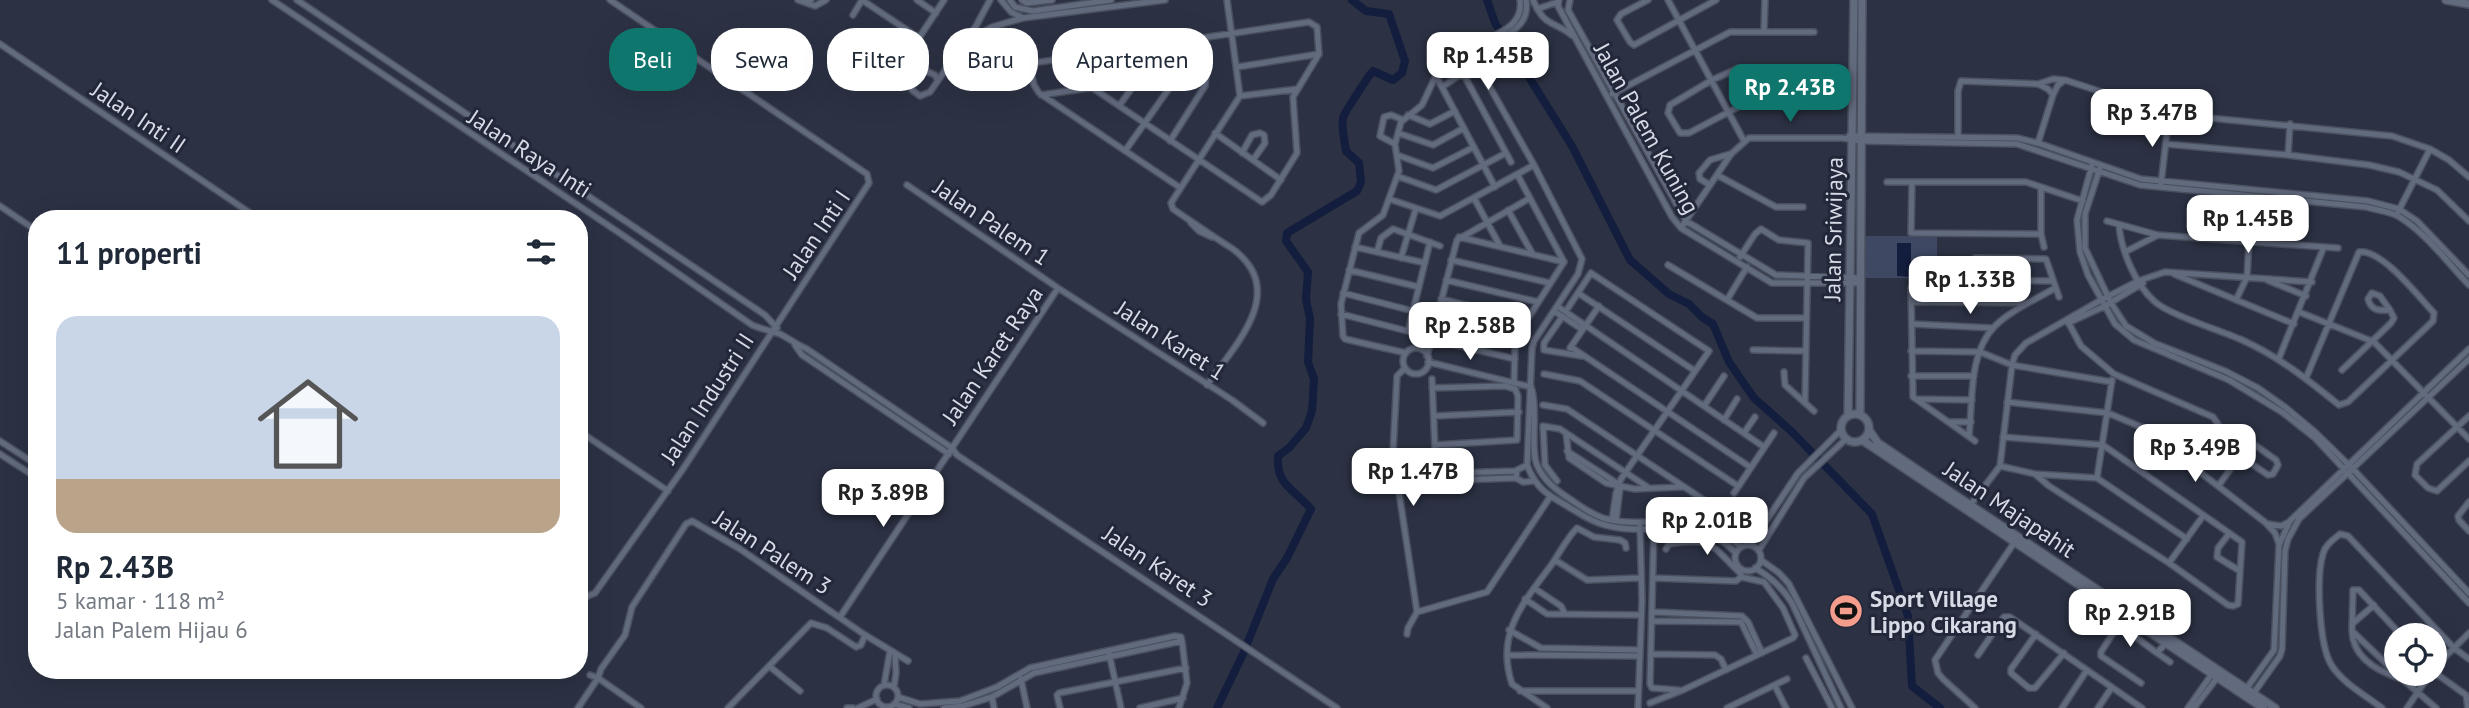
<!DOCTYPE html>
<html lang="id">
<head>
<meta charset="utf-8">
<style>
	:root { --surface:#fff; --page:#f6f6f7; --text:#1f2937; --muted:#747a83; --line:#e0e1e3; --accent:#0f766e }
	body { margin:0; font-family:"PT Sans",sans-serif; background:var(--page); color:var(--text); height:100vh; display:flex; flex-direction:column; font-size:26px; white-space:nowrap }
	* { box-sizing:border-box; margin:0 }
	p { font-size:23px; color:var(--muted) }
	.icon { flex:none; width:38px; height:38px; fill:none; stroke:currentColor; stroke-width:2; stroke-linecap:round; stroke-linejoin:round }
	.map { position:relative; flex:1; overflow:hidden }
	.side { position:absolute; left:28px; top:210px; width:560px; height:469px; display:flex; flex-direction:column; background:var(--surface); border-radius:28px; box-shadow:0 7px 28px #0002 }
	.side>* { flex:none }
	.guide { position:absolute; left:609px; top:28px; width:665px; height:63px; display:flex; gap:14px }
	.buttons { position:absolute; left:2384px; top:623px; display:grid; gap:14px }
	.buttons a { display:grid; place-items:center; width:63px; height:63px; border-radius:50%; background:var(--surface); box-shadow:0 7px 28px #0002; font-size:35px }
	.price { position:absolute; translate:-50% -60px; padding:0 16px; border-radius:14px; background:#fff; color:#222; font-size:23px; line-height:46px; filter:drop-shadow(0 2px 4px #0008) }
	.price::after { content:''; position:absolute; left:50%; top:42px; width:21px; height:16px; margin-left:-10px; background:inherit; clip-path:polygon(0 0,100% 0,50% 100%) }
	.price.current { background:var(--accent); color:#fff }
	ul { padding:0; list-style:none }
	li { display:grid; align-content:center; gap:14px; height:371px; padding:0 28px }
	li+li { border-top:2px solid var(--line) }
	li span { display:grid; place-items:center; height:217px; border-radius:21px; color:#555 }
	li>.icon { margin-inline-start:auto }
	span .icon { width:126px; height:126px; fill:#fffc; stroke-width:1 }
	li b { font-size:30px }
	h2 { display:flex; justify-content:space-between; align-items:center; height:84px; padding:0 28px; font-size:30px }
	.tag { padding:0 24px; border-radius:28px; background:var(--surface); box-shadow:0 7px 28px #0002; font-size:24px; line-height:63px }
	.tag.current { background:var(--accent); color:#fff }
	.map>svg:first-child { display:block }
</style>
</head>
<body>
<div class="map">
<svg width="2469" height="708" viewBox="0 0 2469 708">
	<rect width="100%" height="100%" fill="#2c3244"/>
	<path fill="#3e4863" d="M1864,236h73v42h-73z"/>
	<path fill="#131d3d" d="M1897,243h14v34l-14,-1z"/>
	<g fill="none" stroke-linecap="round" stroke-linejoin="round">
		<path stroke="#131d3d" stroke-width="8" d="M1487,0l8,23 77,123 58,114 39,34 20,10 14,14 10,6 16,38 25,36 37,33 81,83 36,102 4,70 28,22
			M1217,708l26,-54 30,-75 14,-21 24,-49c-18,-21 -35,-24 -33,-53l11,-8 17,-20 6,-17 2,-32 -6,-17 2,-43 -4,-20 2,-27 -22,-31 1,-8 70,-42 4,-9 -2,-19 -13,-12c-1,-9 -5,-24 -3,-33 1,-5 26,-43 30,-47l20,9 9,-7 3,-12 -16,-47 -23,-3 -14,-11"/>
		<g stroke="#4a505f" stroke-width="8">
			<path id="minor" d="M272,0l349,234 131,91c9,4 20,6 28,9 10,5 17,11 27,15l145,99 5,7 380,253
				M297,0l468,315 12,13
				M798,0l17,6 11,-6
				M807,0h4
				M917,0l19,13
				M1001,0l10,12 12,6 142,-18
				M1010,0l5,7 18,4 78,-11
				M1022,0l5,3 25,-3
				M1533,0c13,29 19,19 40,36
				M1559,0l-1,6 114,211 9,11 91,55h88
				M1570,0l-2,10 118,211 90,54 84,3
				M1648,0l-27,14 -4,6 13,22 4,3 82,-45
				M1668,0l76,141
				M1537,9l21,-7
				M853,15l9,-15 57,38
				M1764,31l1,-31
				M967,41l25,-14 31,-9
				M1460 52a10 10 0 1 1 20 0a10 10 0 1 1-20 0Z
				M0,44l259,175
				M1477,44c19,-10 47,-17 43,-44
				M1479,49c22,-11 52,-20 47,-49
				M909,53l35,-53
				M1475,61l59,104 48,94 -4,15 -44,67 -2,7 -5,117c9,23 19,29 40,41 12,7 24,16 38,19 49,14 90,-15 131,28
				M1029,63l5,22 5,8 140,94
				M1237,67l82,-13
				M1739,68l51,2 2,4v24l-8,4 -40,2 -55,29h-9l-12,-20 2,-8 42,-25z
				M993,69l316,-47 8,5 2,27 -26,43 4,56 -26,42 -9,7 -171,-115
				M1435,74l60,113
				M937,79l-2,-4 -9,-4c-8,2 -14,10 -14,19l8,6 10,-4 46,-66 14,-26
				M2065,80l104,34 223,22 38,13 19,11 20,17
				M1442,87l18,-12 5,2 46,85
				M1612,94l118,-62h84
				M1041,95l96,-14
				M1240,96l58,-7
				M1119,106l23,-32 -3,-26
				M1408,115l22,9 25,-13
				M1215,133l66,47
				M1398,133l35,12 31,-17
				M1849,136l168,2 21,5 103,36 227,22 31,8 18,12 52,54
				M1958,137v-46l3,-10 77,3 10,5 5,6 5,-10 7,-5 -12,-1 -15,5
				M1170,141l35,-55 1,-10 -6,-36
				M2038,143l15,-48
				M1395,144l-15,-8 4,-19 7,-2 12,5
				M2166,144l122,11 81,10 30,7 38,18 32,31
				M1125,151l48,-68 -4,-39
				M1242,153l10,-18 8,-2 4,2 1,8 -12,17
				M1397,155l36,13 41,-21
				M2288,155l2,-31
				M2092,165l-15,55 3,32 8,23 27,49 19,16 95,40 53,32 33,26 154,165
				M2100,168l-15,46v34l26,55 15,23 28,17 71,28 33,17 27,19 30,25 38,37 116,124
				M1517,174l47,88
				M1717,175l59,32h27
				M1397,176l39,14 70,-37
				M1887,182h139l57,19
				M1912,182l-1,51 130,1
				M2161,184l8,-70
				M907,185l151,103 174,112 31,23
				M1710,185l-10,-6 -1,-6 11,-13 20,-6
				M2041,187v47l3,13
				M1474,198l26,48
				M1389,199l51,17 94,-51
				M0,206l37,25
				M1508,210l24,43
				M2398,212l32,-63
				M2107,221l51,14 180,13
				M1191,223l8,8 13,6
				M2119,225c2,25 16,59 35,76 13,13 68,30 88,39 36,16 66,40 97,65l9,-3 85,-81 1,-8c-16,-17 -52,-64 -75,-61l-53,126
				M1681,228l50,-74 18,-16h93l19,3 156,3 123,41 226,22c10,3 22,4 32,9 27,16 49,46 71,69
				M1459,237l105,25
				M1355,247l70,16
				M1377,252l4,-14 12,-9 47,17
				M2125,252l33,-17
				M1740,257l15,-23 6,-5 18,11 29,3 -3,159
				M1401,258l15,-50
				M1451,260l99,23
				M1668,265l89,53h49
				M1349,270l70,17
				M2174,274l120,50
				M1446,280l92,22
				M1972,280l-1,-18 4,-4 71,1 13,38
				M2267,280l39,16
				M1343,293l70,18
				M1578,293l117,78
				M2372,293l8,3 10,14c-10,1 -19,1 -22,-11z
				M1441,299l85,21
				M1727,300l20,-33
				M2236,300l11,-23 2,-35
				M1912,302l115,1
				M1557,306l207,141
				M1568,308l23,-35 118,78 -88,128 -5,14 -4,27
				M1554,311l26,17 5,-1
				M2299,312l75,30 95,97
				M1341,314l78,20
				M1436,319l80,19
				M1560,320l-16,23v7l38,6
				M2067,320l14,26 33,28 99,43 5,7 -1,7 -23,35
				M2068,323l37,-17 38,-23
				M1912,324l81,4
				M1408,331l22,-89
				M1431,339l84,20
				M795,345l7,10 147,99
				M1571,347l179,120
				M1570,348l29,-42
				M1403 361a13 13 0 1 1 26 0a13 13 0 1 1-26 0Z
				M1753,350l53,1
				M1911,351l69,1 32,13 100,17
				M1406,353l-61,-14 -2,-3 -2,-32 18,-71 24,-18 16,-44 -4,-27 6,-22 21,-17 18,-38 21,-10
				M1427,356l30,-116 73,-42
				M2279,358l44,-109
				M1428,362l103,25
				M1405,368l-8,8 -4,76 24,160 -9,16 -1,6
				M2342,370l49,-47 3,-5 -4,-8
				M1784,372l1,13 29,26
				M1544,374l36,7 158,105
				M1911,376h63
				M1432,379l4,95
				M1514,383l1,-37 3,-12 46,-72
				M1207,385c25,-36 77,-88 34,-129 -6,-7 -15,-11 -22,-16 -15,-10 -30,-20 -46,-31l-2,-6 69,-107 -13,-96
				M1432,388l73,-2 10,3 3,7 -1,44 -82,5
				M1532,390c6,22 -2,58 5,75 6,15 19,25 33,34 10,7 21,15 33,19 33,10 68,-2 102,7 14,3 25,13 36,22
				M1916,399l56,1
				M2007,402l101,11 45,19 5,-2 46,20
				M1543,405l24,4 161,107
				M1704,406l20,-30
				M1434,416l85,-4
				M2469,416l-52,48 -2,11 13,13 9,3 32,-30
				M1724,420l13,-21
				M1949,422h22
				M579,431l89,60
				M2153,432v4l113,87 9,10 4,11
				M1566,433l3,25 37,25 9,2 20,4 47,-2
				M1744,433l11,-16
				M1969,436c4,-34 -1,-83 26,-110 16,-16 40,-26 60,-38
				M2003,437l100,8 139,97 -4,62 -5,2 -5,-1 -59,-42 -120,-77 -14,-12
				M0,441l37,24
				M1975,441l-62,-44 -2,-109 3,-5 9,-3 129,1
				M1567,451l53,34
				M0,454l37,24
				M1527,465l-10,5 -1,8 7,4 10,-1
				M2000,466l35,8 62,4 90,61
				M1395,475l121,-4
				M2097,478l15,-98
				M1557,481l-12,-16 -2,-39 17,3 89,59
				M1396,482l120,-4
				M2219,485l30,-42h3l24,17 2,5 -5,9 -5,1 -28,-19
				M1734,493l40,-60
				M2469,502l-11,14 1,4 10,11
				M1968,508l32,-42 12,-101 3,-10 11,-12 75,-43 37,-19 27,-9 147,10
				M1616,521l4,-33
				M2268,524l13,2 8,-4
				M1654,525l-4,159 2,4 26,2
				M2229,534l-11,14 -1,9 23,14
				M1750,545l48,-72 43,-43
				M1735 558a13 13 0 1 1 26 0a13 13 0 1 1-26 0Z
				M1666,549l3,-5c46,-7 42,2 72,30v3
				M1759,550l45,-72 42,-39
				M1555,560l32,20 53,-2
				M1761,560l18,13 10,11 63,124
				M2169,563l34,-47
				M1755,568c16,9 27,19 37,35l49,105
				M1534,588l27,18 4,8
				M579,593l9,3 7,-3 88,-124 186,-286 -2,-9 -257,-174
				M1525,599l22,15 94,1
				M1417,612l70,-20 63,-95
				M1653,612l89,4 6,6 14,31
				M2124,616l-23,36v4l40,27
				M840,617l218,-329
				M1653,621l88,1 16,33
				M2118,624l39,29
				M2352,624l22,-19
				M1509,630l32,18 99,2
				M2352,631c1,28 27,41 50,48
				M2036,634l-25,35v4l18,15h6l29,-35
				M2165,644l-8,9 13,9
				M1109,653l12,55
				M1652,654l63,1 6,4 5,11
				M1508,655l132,1
				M1978,655l26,-38h6l132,91
				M1806,658l26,50
				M769,666l31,25
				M2434,668l35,-35
				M2434,672l32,23 2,13
				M2396,673l-44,-42 1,-41h6l42,45
				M590,675l8,3 43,30
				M2401,678l35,30
				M1021,679l6,29
				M884,685l6,-34
				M876 696a11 11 0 1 1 22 0a11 11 0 1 1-22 0Z
				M1775,686l11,22
				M894,687l2,-14 -1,-19
				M1520,691h118
				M2244,692l30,-42 5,-105 11,-24 179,-172
				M2253,694l27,-38 2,-7 3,-98 3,-12 11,-20 170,-160
				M898,697l22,7 40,-3 37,-14 33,-19 145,-32 6,1 1,4
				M992,697l2,11
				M1650,703l33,-13 110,-52 2,-3 -12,-27 -19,-26 -23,-5 -5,4 -83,-3
				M894,704l15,4
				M578,708l20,-30 3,-9 24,-34 7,-28 54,-83 6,-3 48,28 125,86 43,26
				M728,708l83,-85 16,5 29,19 5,-2 4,-10
				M847,708h6
				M858,708l19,-9
				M944,708l19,-2 29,-9 42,-24 148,-32
				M1060,708l-3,-13 2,-2 127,-25
				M1140,708l43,-10
				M1179,708l8,-25 -5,-42
				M1547,708l-35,-24c-17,-51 12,-82 40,-120 8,-12 15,-26 25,-36l17,9 26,3 5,3 1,5
				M1638,708l4,-108 -2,-74
				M1727,708l60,-29
				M1975,708l-32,-29 -5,-6 -3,-13 79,-117
				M2062,708l25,-38
				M2098,708l14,-21
				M2188,708l24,-34
				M2194,708l23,-30
				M2382,708c-17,-13 -38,-24 -50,-42 -13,-19 -16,-89 -9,-112 2,-9 10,-14 17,-20l8,2 106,112 15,11
				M2407,708l23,-34"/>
		</g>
		<g stroke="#4a505f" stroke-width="10">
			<path id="tertiary" d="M2446,0l23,4
				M1841 428a14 14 0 1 1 28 0a14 14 0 1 1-28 0Z
				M1860,415l2,-415
				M1848,416l6,-416
				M1869,430l9,13 44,30 353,235
				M1862,440l401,268"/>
		</g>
		<use href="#minor" stroke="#626a7e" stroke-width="5"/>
		<use href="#tertiary" stroke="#626a7e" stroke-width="7"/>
	</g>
	<defs>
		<g id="stadium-disc" transform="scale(1.75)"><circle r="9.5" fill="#f59d8d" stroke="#22283a"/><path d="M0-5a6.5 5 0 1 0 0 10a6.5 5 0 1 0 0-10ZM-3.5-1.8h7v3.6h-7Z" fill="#111"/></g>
	</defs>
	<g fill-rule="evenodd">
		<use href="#stadium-disc" x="1846" y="611"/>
	</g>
	<g text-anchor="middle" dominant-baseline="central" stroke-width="6" stroke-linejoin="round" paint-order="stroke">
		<g font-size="23" fill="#d6dbe6" stroke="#22283a">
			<text transform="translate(139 117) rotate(34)">Jalan Inti II</text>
			<text transform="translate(1647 128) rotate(61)">Jalan Palem Kuning</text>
			<text transform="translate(530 153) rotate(33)">Jalan Raya Inti</text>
			<text transform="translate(992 222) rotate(34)">Jalan Palem 1</text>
			<text transform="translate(1833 229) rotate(-89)">Jalan Sriwijaya</text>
			<text transform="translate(816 234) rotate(-56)">Jalan Inti I</text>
			<text transform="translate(1171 340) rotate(33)">Jalan Karet 1</text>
			<text transform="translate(992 355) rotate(-56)">Jalan Karet Raya</text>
			<text transform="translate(707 398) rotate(-57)">Jalan Industri II</text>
			<text transform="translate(2010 509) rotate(34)">Jalan Majapahit</text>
			<text transform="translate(773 552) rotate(33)">Jalan Palem 3</text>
			<text transform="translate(1158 566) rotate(34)">Jalan Karet 3</text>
		</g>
		<g font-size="23" font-weight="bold" fill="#d6dbe6" stroke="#22283a" text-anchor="start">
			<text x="1870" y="598">Sport Village<tspan x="1870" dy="26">Lippo Cikarang</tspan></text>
		</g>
	</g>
</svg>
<div class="buttons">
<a><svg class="icon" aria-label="locate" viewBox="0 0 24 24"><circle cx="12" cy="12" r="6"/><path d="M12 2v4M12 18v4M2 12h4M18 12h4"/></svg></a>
</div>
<b class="price" style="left:1488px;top:92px">Rp 1.45B</b>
<b class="price current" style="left:1790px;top:124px">Rp 2.43B</b>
<b class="price" style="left:2152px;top:149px">Rp 3.47B</b>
<b class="price" style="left:2248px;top:255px">Rp 1.45B</b>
<b class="price" style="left:1970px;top:316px">Rp 1.33B</b>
<b class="price" style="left:1470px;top:362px">Rp 2.58B</b>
<b class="price" style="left:2195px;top:484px">Rp 3.49B</b>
<b class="price" style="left:1413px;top:508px">Rp 1.47B</b>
<b class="price" style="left:883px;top:529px">Rp 3.89B</b>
<b class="price" style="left:1707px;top:557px">Rp 2.01B</b>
<b class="price" style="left:2130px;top:649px">Rp 2.91B</b>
<div class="guide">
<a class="tag current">Beli</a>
<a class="tag">Sewa</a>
<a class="tag">Filter</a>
<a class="tag">Baru</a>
<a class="tag">Apartemen</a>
</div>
<section class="side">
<h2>11 properti<svg class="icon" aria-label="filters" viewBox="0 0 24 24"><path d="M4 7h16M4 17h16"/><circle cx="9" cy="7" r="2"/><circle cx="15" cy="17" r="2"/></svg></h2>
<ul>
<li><span style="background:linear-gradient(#c9d6e8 75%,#b9a48a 0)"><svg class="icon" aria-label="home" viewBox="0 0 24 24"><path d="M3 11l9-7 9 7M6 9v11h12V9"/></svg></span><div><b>Rp 2.43B</b><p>5 kamar · 118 m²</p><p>Jalan Palem Hijau 6</p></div></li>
</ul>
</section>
</div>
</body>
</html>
